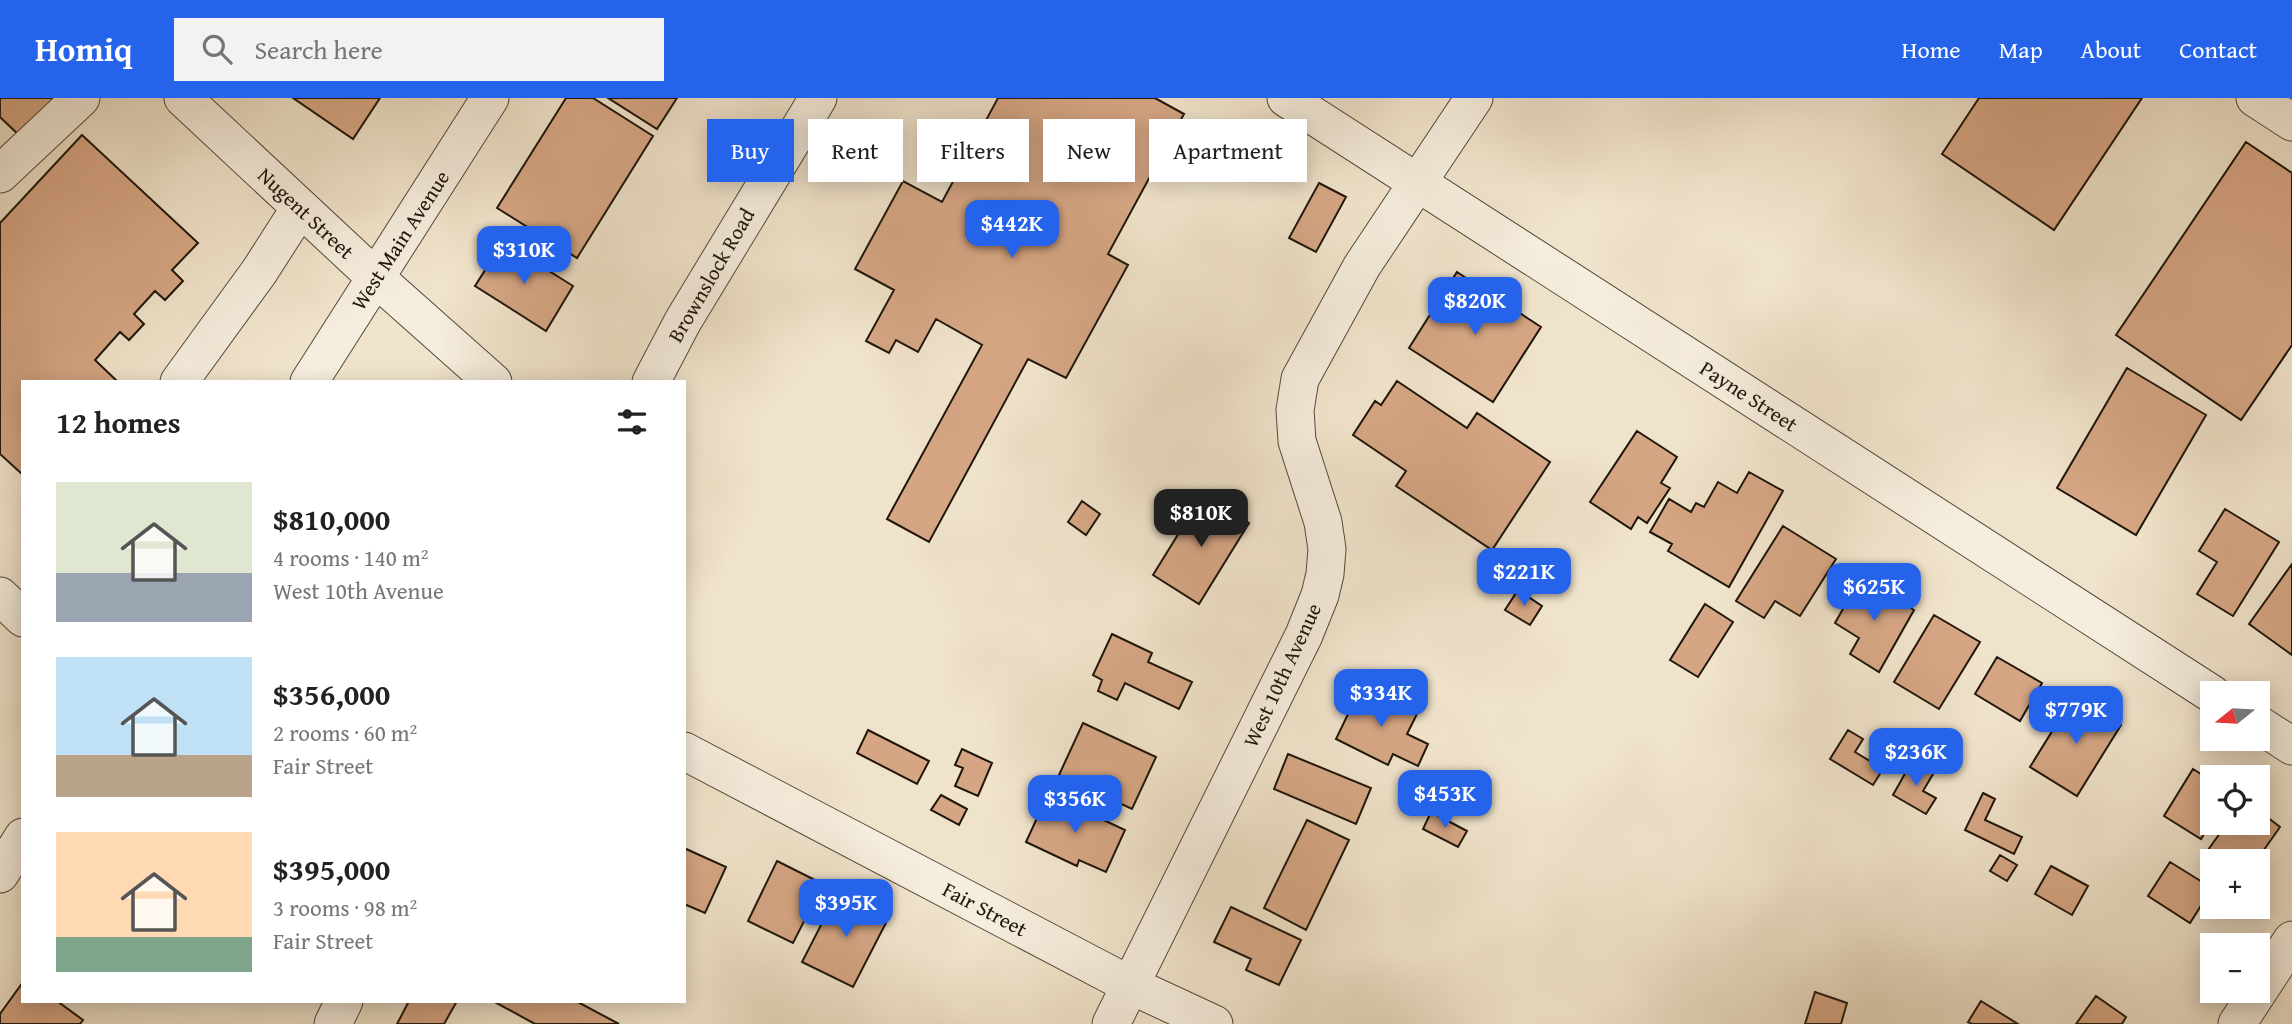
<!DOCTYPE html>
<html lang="en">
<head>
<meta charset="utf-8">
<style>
	:root { --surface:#fff; --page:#f2f2f2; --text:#222; --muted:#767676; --accent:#2563eb }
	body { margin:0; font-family:"Gentium Book Plus",serif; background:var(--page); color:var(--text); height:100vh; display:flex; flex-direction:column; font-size:26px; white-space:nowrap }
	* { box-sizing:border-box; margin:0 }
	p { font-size:23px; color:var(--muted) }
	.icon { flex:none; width:38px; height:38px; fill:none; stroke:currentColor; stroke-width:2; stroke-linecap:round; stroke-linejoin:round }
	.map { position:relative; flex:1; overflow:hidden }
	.sheet { position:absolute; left:21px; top:282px; width:665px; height:623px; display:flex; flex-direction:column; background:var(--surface); border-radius:0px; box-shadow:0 4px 18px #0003 }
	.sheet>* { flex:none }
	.banner { position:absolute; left:707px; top:21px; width:665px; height:63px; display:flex; gap:14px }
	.needle { width:46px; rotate:252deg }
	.fabs { position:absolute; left:2200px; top:583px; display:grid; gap:14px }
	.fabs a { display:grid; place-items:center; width:70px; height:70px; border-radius:0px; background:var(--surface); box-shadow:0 4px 18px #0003; font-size:35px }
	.price { position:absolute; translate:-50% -60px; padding:0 16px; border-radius:14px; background:var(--accent); color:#fff; font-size:23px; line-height:46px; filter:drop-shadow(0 2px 4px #0008) }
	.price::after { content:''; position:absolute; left:50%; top:42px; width:21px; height:16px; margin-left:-10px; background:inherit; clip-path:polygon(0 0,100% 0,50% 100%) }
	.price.on { background:#222; color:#fff }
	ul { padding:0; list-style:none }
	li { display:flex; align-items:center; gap:21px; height:175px; padding:0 35px }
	li span { display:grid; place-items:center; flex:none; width:196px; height:140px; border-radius:0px; color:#555 }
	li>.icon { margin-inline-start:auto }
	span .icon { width:84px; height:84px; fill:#fffc; stroke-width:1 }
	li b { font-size:30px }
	h2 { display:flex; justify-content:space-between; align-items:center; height:84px; padding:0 35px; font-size:30px }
	.pill { padding:0 24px; border-radius:0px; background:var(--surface); box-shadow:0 4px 18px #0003; font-size:24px; line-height:63px }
	.pill.on { background:var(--accent); color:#fff }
	header { display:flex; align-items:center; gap:42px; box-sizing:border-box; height:98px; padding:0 35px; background:var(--accent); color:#fff }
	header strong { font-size:33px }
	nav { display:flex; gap:38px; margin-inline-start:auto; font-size:24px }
	.search { width:490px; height:63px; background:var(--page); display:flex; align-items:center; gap:18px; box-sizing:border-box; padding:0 24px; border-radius:0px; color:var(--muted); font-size:26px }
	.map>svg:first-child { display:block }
</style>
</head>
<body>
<header>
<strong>Homiq</strong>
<div class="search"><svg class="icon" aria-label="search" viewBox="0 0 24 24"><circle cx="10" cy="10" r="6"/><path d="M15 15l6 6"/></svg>Search here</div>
<nav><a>Home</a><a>Map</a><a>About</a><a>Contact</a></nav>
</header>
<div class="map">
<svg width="2292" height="926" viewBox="0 0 2292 926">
	<rect width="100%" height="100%" fill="#f0e3cb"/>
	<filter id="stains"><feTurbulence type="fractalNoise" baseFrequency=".00286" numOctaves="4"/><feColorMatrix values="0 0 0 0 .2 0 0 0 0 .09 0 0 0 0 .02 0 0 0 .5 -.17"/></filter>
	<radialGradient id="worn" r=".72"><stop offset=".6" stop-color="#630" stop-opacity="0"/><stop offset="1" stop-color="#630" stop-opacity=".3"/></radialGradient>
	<path fill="#d6a684" stroke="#1e160a" stroke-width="2" d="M0,0h58l-37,39 -21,-20z
		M293,0h87l-27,41z
		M566,0h27l60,38 -76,122 -80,-50z
		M608,0h69l-20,31z
		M998,0h157l29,16 -76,140 20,11 -62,113 -38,-19 -99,183 -42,-23 95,-174 -46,-26 -18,33 -22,-12 -7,13 -23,-12 28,-51 -39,-21 48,-88 39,21z
		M1979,0h163l-88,132 -112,-76z
		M82,37l116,108 -26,27 11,11 -18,19 -10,-9 -21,23 10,10 -15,16 -9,-8 -25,28 23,22h-95v93l-23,-21v-231z
		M2246,44l46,31v172l-51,75 -125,-85z
		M1319,85l27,14 -30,55 -27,-14z
		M503,144l70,44 -27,45 -71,-45z
		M1457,174l84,55 -48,75 -84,-54z
		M2127,270l79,47 -70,120 -79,-47z
		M1397,283l70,47 10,-15 73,49 -58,88 -96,-64 10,-15 -53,-36 22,-34 6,4z
		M1637,333l40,26 -16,26 9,5 -23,35 -9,-6 -7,12 -41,-27z
		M1749,374l34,19 -54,96 -61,-36 4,-7 -22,-12 19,-33 22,13 5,-9 8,4 14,-25 19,11z
		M1203,396l46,29 -50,81 -46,-29z
		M1082,403l18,13 -14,21 -18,-13z
		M2225,411l54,33 -46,74 -36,-22 20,-32 -18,-11z
		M1783,428l53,33 -36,57 -25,-15 -11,17 -28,-17z
		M2292,466v91l-43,-31z
		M1860,481l54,31 -35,62 -29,-18 9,-16 -24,-15z
		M1518,492l24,16 -12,19 -25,-15z
		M1705,506l28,18 -35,55 -28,-17z
		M1934,517l46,27 -41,67 -45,-27z
		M1112,536l40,19 -4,9 44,20 -13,27 -54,-26 -8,17 -19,-9 4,-11 -9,-5z
		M1997,559l45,26 -22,38 -45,-27z
		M1361,589l56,27 -10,20 21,10 -10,22 -25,-12 -5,11 -52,-26z
		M2074,598l47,29 -44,71 -47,-29z
		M1083,625l73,34 -24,52 -73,-34z
		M868,632l61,31 -12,23 -60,-31z
		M1848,632l15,9 -8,13 28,17 -10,16 -43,-26z
		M962,651l30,14 -14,33 -23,-10 8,-18 -8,-3z
		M1288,656l83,34 -15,36 -82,-35z
		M1912,663l21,13 -10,17 13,7 -10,16 -33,-19z
		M2193,671l19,12v40l-11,18 -37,-23z
		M1983,695l12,6 -10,21 37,17 -8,17 -49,-24z
		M1048,696l77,36 -19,42 -27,-12 -2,6 -51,-24z
		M941,697l26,14 -8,16 -28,-15z
		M2258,712l22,17 -24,34h-33l-15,-11 20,-28h30z
		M1431,714l36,19 -9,16 -35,-18z
		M1307,722l42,20 -43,90 -42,-22z
		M684,750l42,19 -21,46 -21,-9z
		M2000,757l17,10 -10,16 -17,-10z
		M777,763l46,23 -30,59 -45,-22z
		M2170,764l42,26 -22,35 -42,-27z
		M2051,768l37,20 -16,29 -37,-21z
		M839,792l51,25 -37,72 -51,-25z
		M1231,809l70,33 -22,45 -33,-15 5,-11 -37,-17z
		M23,884v19h34l26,19 -3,4h-80v-10z
		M1815,894l32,11 -6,21h-36z
		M2096,898l30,21 -4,7h-46z
		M409,903h48l-13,23h-47z
		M493,903h83l43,23h-84z
		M1981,903l37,23h-46l-4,-2z"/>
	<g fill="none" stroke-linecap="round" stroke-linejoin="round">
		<g stroke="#52493a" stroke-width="39">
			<path id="minor" d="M183,0l193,180 117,104
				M1286,0l926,596
				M2255,0l37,24
				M0,76l81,-76
				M179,284l80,-110 41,-64
				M309,284l181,-284
				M651,284l32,-61 135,-223
				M0,498l23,22
				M2258,626l34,22
				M684,653l446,234 84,39
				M0,776l23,-37
				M333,926l11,-23
				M1111,926l193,-389 16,-40 5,-21 2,-25 -4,-27 -26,-81 -2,-31 5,-31 62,-113 112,-168
				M2237,926l55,-84"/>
		</g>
		<use href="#minor" stroke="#f5eddd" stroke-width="37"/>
	</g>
	<g text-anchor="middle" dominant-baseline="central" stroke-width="5" stroke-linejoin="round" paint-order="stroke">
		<g font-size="21" fill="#1e160a" stroke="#f5eddd">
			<text transform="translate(306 115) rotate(43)">Nugent Street</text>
			<text transform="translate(400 142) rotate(-57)">West Main Avenue</text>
			<text transform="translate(711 177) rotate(-60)">Brownslock Road</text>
			<text transform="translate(1749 298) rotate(33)">Payne Street</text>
			<text transform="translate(1282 577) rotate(-65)">West 10th Avenue</text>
			<text transform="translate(985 811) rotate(28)">Fair Street</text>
		</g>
	</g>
	<rect width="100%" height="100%" filter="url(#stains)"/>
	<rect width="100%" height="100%" fill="url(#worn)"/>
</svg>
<div class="fabs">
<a><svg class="needle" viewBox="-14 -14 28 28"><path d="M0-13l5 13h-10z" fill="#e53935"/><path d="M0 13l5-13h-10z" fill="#767676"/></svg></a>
<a><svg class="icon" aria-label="locate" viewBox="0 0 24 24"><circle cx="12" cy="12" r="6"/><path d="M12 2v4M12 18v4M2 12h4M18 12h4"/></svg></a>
<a>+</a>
<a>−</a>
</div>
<b class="price" style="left:1012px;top:162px">$442K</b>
<b class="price" style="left:524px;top:188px">$310K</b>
<b class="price" style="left:1475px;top:239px">$820K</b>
<b class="price on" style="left:1201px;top:451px">$810K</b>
<b class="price" style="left:1524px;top:510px">$221K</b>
<b class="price" style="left:1874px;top:525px">$625K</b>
<b class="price" style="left:1381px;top:631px">$334K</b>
<b class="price" style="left:2076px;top:648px">$779K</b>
<b class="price" style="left:1916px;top:690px">$236K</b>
<b class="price" style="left:1445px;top:732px">$453K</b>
<b class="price" style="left:1075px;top:737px">$356K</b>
<b class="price" style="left:846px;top:841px">$395K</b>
<div class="banner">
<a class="pill on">Buy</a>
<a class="pill">Rent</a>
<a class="pill">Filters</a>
<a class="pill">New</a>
<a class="pill">Apartment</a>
</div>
<section class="sheet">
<h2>12 homes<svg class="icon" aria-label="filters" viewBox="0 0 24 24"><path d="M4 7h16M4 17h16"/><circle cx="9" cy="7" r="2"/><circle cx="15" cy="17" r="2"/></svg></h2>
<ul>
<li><span style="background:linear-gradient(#dfe7d0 65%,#9aa5b1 0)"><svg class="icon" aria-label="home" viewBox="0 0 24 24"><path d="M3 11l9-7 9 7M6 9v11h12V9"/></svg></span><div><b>$810,000</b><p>4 rooms · 140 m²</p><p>West 10th Avenue</p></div></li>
<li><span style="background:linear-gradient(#bfe0f5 70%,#b9a48a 0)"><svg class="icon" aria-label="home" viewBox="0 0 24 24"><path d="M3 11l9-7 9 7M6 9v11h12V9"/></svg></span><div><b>$356,000</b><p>2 rooms · 60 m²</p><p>Fair Street</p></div></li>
<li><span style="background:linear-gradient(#ffd9b3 75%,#7fa58c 0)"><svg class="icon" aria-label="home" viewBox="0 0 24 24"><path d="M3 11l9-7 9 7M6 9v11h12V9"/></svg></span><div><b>$395,000</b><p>3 rooms · 98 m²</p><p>Fair Street</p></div></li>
</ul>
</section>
</div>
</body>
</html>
